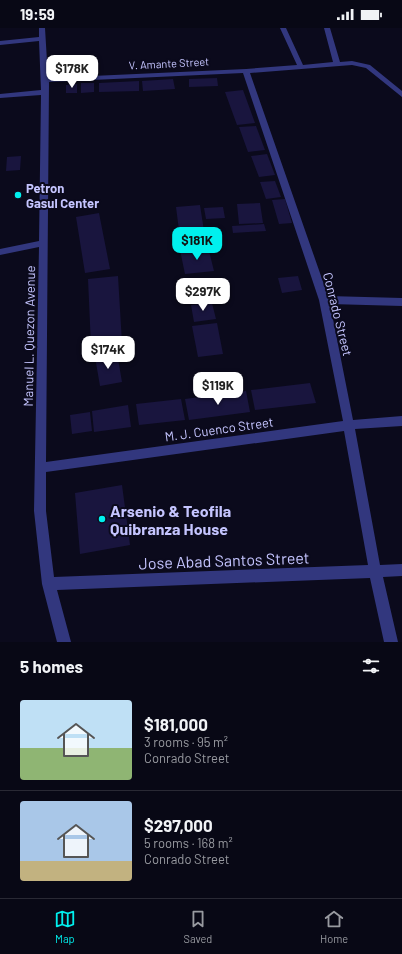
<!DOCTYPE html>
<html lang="en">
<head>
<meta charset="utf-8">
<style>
	:root { --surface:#080815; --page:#11111e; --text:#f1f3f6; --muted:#989aa0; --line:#292934; --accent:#00f0ee }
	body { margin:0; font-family:Barlow,sans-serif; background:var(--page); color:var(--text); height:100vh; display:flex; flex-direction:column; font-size:15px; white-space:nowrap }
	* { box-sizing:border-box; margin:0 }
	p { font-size:13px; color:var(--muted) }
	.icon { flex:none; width:22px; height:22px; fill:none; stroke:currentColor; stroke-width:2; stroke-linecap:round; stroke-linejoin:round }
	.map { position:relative; height:614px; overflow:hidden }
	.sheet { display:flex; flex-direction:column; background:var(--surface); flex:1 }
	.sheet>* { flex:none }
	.price { position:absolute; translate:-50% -34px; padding:0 9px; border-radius:8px; background:#fff; color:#222; font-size:13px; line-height:26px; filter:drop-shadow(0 1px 2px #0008) }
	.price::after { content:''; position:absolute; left:50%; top:24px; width:12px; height:9px; margin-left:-6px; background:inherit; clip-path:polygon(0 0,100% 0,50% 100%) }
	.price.active { background:var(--accent); color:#111 }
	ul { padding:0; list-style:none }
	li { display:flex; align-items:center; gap:12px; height:100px; padding:0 20px }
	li+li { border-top:1px solid var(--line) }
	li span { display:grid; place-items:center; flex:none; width:112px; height:80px; border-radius:4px; color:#555 }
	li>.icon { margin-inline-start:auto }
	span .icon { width:48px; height:48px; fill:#fffc; stroke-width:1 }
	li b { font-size:17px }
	h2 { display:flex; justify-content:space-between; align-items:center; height:48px; padding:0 20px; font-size:17px }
	.status { display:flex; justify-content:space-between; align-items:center; height:28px; padding:0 20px; background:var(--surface); direction:ltr }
	.status svg { height:11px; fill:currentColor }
	.tab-bar { display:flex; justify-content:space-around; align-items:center; height:56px; border-top:1px solid var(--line); background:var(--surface); font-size:11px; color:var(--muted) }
	.tab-bar a { display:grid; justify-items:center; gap:2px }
	.tab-bar .active { color:var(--accent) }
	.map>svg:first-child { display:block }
</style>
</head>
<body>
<div class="status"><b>19:59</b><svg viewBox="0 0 49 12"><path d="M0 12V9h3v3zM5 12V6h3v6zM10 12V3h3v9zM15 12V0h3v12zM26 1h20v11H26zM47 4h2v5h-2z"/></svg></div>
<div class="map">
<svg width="402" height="614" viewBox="0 0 402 614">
	<rect width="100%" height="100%" fill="#0b0a1c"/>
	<path fill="#19153e" d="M217,50l1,8 -29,1v-8z
		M173,51l2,10 -32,2 -1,-10z
		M139,53v10l-40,1v-9z
		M81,55h13v9l-13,1z
		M77,56v9h-11v-8z
		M243,62l12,33 -18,2 -12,-33z
		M256,98l9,24 -17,2 -9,-25z
		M267,126l8,21 -16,2 -8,-21z
		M21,128l-1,14 -14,1 1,-14z
		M275,153l6,16 -15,2 -6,-17z
		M285,171l7,24 -13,1 -7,-24z
		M260,175l3,20 -24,1 -2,-20z
		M200,177l6,39 -25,2 -5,-39z
		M223,179l2,11 -19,1 -2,-11z
		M99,185l11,56 -25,4 -9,-56z
		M264,196l2,7 -33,2 -1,-7z
		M208,219l6,24 -29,3 -5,-24z
		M118,248l4,67 -31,3 -3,-67z
		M298,248l4,14 -20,3 -4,-15z
		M209,251l3,22 -21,1 -3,-21z
		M212,275l4,16 -22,3 -3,-17z
		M217,295l6,31 -25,3 -6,-31z
		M117,325l5,29 -22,4 -5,-29z
		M310,355l6,20 -61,7 -4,-20z
		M246,363l4,21 -61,8 -4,-21z
		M181,371l4,21 -46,5 -3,-21z
		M128,377l3,22 -37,5 -2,-21z
		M90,384l2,19 -20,3 -2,-19z
		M122,457l8,60 -50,9 -5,-61z"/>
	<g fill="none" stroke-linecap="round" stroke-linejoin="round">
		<path fill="#32377e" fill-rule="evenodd" d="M39,0h6l3,50 198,-9 51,-4 -17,-37h6l17,37 30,-3 -9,-34h6l10,34 12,-1 18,4 32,26v6l-36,-29 -14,-3 -102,8 78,223 74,2v8l-72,-2 23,116 49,-4v10l-47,3 25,136 22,-1v12l-19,1 15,65h-14l-14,-64 -313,12 14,52h-14l-15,-58 -8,-73 5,-264 -39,8v-6l39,-8 2,-146 -41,3v-4l41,-4 -2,-49 -39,4v-4l39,-4zM243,45l76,227 24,121 -297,41 3,-380zM344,403l24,134 -314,12 -8,-66v-39z"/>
	</g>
	<g fill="#00f0ee" stroke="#0b0a1c" stroke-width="1.5">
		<circle cx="18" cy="167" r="4"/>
		<circle cx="102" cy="491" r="4"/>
	</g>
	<g text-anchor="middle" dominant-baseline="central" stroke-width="4" stroke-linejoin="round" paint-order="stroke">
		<g font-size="11" fill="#c5c5ff" stroke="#0b0a1c">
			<text transform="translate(169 35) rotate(-3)">V. Amante Street</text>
		</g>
		<g font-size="13" font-weight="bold" fill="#c5c5ff" stroke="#0b0a1c" text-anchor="start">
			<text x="26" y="160">Petron<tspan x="26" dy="15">Gasul Center</tspan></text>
		</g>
		<g font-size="13" fill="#c5c5ff" stroke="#0b0a1c">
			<text transform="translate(338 286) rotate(76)">Conrado Street</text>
			<text transform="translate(29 308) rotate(-89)">Manuel L. Quezon Avenue</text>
			<text transform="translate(219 401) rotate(-8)">M. J. Cuenco Street</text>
		</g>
		<g font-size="16" font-weight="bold" fill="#c5c5ff" stroke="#0b0a1c" text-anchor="start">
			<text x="110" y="482">Arsenio &amp; Teofila<tspan x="110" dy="18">Quibranza House</tspan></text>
		</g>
		<g font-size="16" fill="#c5c5ff" stroke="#0b0a1c">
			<text transform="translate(224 532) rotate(-2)">Jose Abad Santos Street</text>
		</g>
	</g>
</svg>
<b class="price" style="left:72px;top:61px">$178K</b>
<b class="price active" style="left:197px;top:233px">$181K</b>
<b class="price" style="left:203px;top:284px">$297K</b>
<b class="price" style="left:108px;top:342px">$174K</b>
<b class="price" style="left:218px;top:378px">$119K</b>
</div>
<section class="sheet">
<h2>5 homes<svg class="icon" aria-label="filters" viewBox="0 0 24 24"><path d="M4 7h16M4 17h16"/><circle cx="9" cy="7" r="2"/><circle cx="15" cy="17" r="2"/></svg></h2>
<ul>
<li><span style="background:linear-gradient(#bfe0f5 60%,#8fb573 0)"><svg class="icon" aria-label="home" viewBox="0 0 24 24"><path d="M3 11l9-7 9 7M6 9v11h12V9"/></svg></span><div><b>$181,000</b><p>3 rooms · 95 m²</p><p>Conrado Street</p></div></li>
<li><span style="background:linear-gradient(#a9c7e8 75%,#c2b280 0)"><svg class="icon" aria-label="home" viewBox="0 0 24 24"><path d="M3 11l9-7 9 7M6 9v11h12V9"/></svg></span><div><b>$297,000</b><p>5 rooms · 168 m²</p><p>Conrado Street</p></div></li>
</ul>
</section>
<nav class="tab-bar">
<a class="active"><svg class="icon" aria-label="map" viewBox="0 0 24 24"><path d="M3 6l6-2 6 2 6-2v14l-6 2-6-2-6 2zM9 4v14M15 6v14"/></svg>Map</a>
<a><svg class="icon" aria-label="saved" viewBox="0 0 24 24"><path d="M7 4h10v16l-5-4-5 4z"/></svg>Saved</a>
<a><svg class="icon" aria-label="home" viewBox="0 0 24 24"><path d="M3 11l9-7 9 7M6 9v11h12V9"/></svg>Home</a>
</nav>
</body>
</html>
